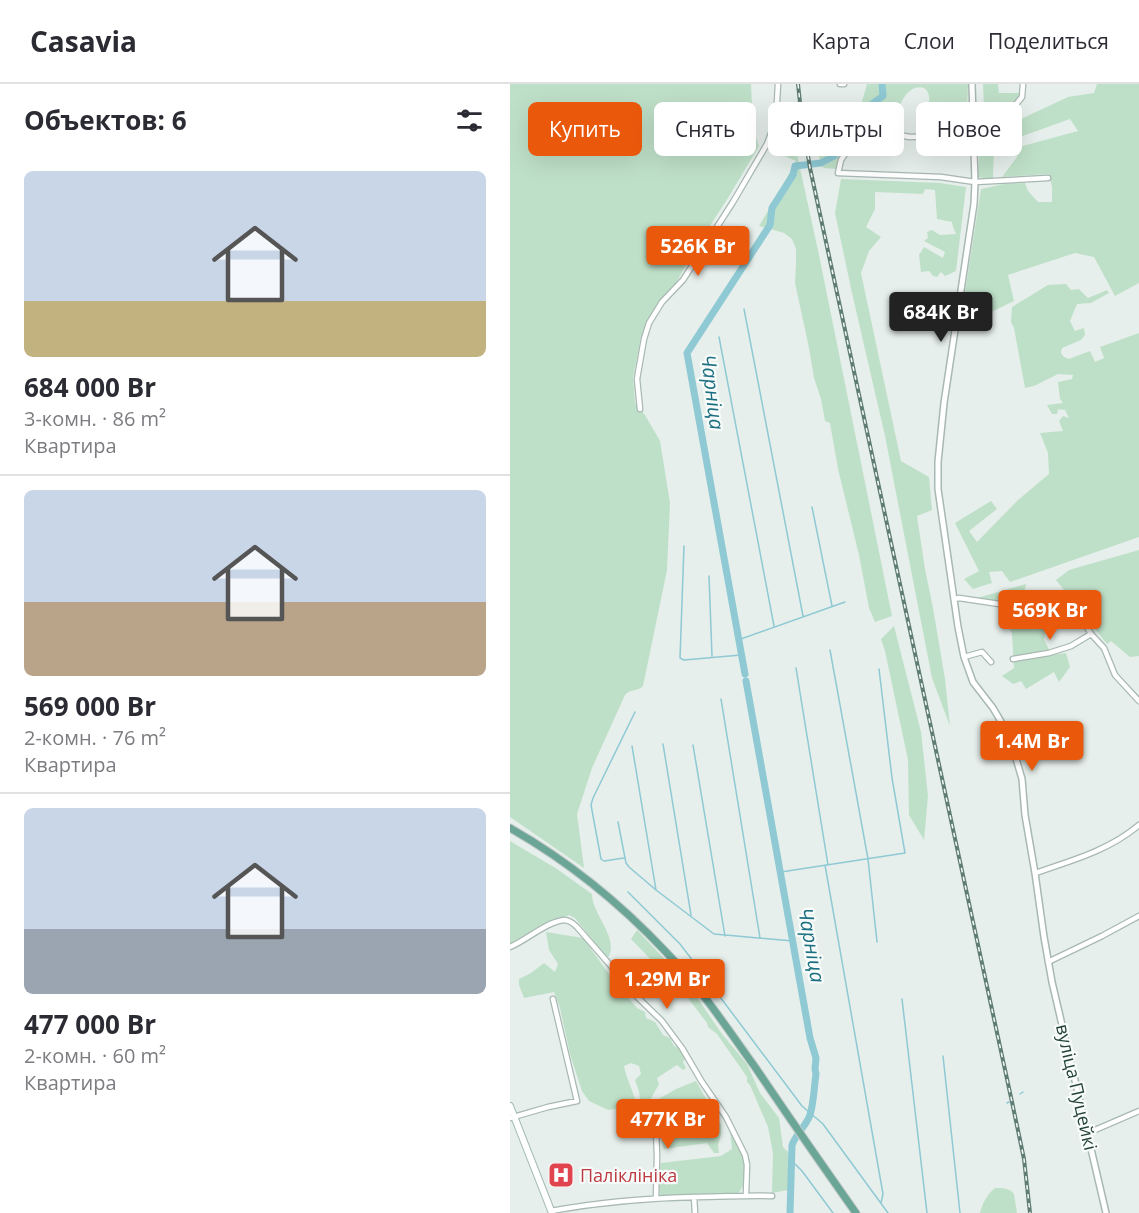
<!DOCTYPE html>
<html lang="ru">
<head>
<meta charset="utf-8">
<style>
	:root { --surface:#fff; --page:#f7f7f7; --text:#2b2b33; --muted:#7c7c81; --line:#e1e1e2; --accent:#ea580c }
	body { margin:0; font-family:"Open Sans",sans-serif; background:var(--page); color:var(--text); height:100vh; display:flex; flex-direction:column; font-size:22px; white-space:nowrap }
	* { box-sizing:border-box; margin:0 }
	p { font-size:20px; color:var(--muted) }
	.icon { flex:none; width:33px; height:33px; fill:none; stroke:currentColor; stroke-width:2; stroke-linecap:round; stroke-linejoin:round }
	.map { position:relative; flex:1; overflow:hidden }
	.drawer { display:flex; flex-direction:column; background:var(--surface); width:510px }
	.drawer>* { flex:none }
	.banner { position:absolute; left:18px; top:18px; width:520px; height:54px; display:flex; gap:12px }
	.price { position:absolute; translate:-50% -51px; padding:0 14px; border-radius:6px; background:var(--accent); color:#fff; font-size:20px; line-height:39px; filter:drop-shadow(0 2px 3px #0008) }
	.price::after { content:''; position:absolute; left:50%; top:36px; width:18px; height:14px; margin-left:-9px; background:inherit; clip-path:polygon(0 0,100% 0,50% 100%) }
	.price.active { background:#222; color:#fff }
	ul { padding:0; list-style:none }
	li { display:grid; align-content:center; gap:12px; height:318px; padding:0 24px }
	li+li { border-top:2px solid var(--line) }
	li span { display:grid; place-items:center; height:186px; border-radius:9px; color:#555 }
	li>.icon { margin-inline-start:auto }
	span .icon { width:108px; height:108px; fill:#fffc; stroke-width:1 }
	li b { font-size:26px }
	h2 { display:flex; justify-content:space-between; align-items:center; height:72px; padding:0 24px; font-size:26px }
	.chip { padding:0 21px; border-radius:9px; background:var(--surface); box-shadow:0 6px 24px #0002; font-size:21px; line-height:54px }
	.chip.active { background:var(--accent); color:#fff }
	header { display:flex; align-items:center; gap:36px; box-sizing:border-box; height:84px; padding:0 30px; background:var(--surface); border-bottom:2px solid var(--line) }
	header strong { font-size:28px }
	nav { display:flex; gap:33px; margin-inline-start:auto; font-size:21px }
	main { display:flex; flex:1; min-height:0 }
	.map>svg:first-child { display:block }
</style>
</head>
<body>
<header>
<strong>Casavia</strong>
<nav><a>Карта</a><a>Слои</a><a>Поделиться</a></nav>
</header>
<main>
<section class="drawer">
<h2>Объектов: 6<svg class="icon" aria-label="filters" viewBox="0 0 24 24"><path d="M4 7h16M4 17h16"/><circle cx="9" cy="7" r="2"/><circle cx="15" cy="17" r="2"/></svg></h2>
<ul>
<li><span style="background:linear-gradient(#c9d6e8 70%,#c2b280 0)"><svg class="icon" aria-label="home" viewBox="0 0 24 24"><path d="M3 11l9-7 9 7M6 9v11h12V9"/></svg></span><div><b>684 000 Br</b><p>3-комн. · 86 m²</p><p>Квартира</p></div></li>
<li><span style="background:linear-gradient(#c9d6e8 60%,#b9a48a 0)"><svg class="icon" aria-label="home" viewBox="0 0 24 24"><path d="M3 11l9-7 9 7M6 9v11h12V9"/></svg></span><div><b>569 000 Br</b><p>2-комн. · 76 m²</p><p>Квартира</p></div></li>
<li><span style="background:linear-gradient(#c9d6e8 65%,#9aa5b1 0)"><svg class="icon" aria-label="home" viewBox="0 0 24 24"><path d="M3 11l9-7 9 7M6 9v11h12V9"/></svg></span><div><b>477 000 Br</b><p>2-комн. · 60 m²</p><p>Квартира</p></div></li>
</ul>
</section>
<div class="map">
<svg width="629" height="1129" viewBox="0 0 629 1129">
	<rect width="100%" height="100%" fill="#e6efeb"/>
	<path fill="#bfe0c8" d="M0,0h241l2,44 6,18 -31,52 -37,57 -18,34 -32,48 -8,41 2,25 10,12 15,26 10,62 -3,67 -24,116c-4,5 -13,3 -18,9l-33,73 -15,46 7,54 -74,-51z
		M357,0h101l-2,53 -12,-1 -10,-6v-23h-8l-1,9 -8,-1c1,-6 3,-13 2,-19 -1,-4 -2,-6 -5,-8 -13,-4 -22,11 -25,20l-6,-1 -12,12 -2,-2 -7,9 -1,8c-24,10 -25,10 -35,35l-12,-1 -3,-3 -7,-29 2,-8 5,-3 18,-2 13,-4 8,-10z
		M473,0h15l1,9h21v15l-18,13 -8,26 -1,32 -15,-2 2,-32c-3,-6 -3,-16 1,-22l4,11z
		M587,0h42v199l-24,13 -21,-39 -19,-4 -67,22 6,26 -27,13 -13,3 -11,-6 1,-12 17,-110 23,-5 21,-1 3,8 10,11h14v-15l-3,-13 -47,3 15,-20 2,-10 59,-16 -8,-12 -53,19 -5,-15 56,-26 26,-4z
		M274,34l11,27 24,110 73,361 -17,6 -6,-14 -10,-53 -21,-86 -8,-46 -5,-2 -4,-22 -7,-21 -5,-30 -14,-65 1,-21v-13l-4,-10 -8,-6 -25,-7 19,-32 18,-33 -16,-7z
		M331,95l99,4 26,4 -10,84 -11,5 -4,-4 -4,5 -4,-1 -4,-5 -8,1 -2,-17 5,-8 19,11 2,-6 -21,-11 4,-3 -1,-6 5,-2 8,5 16,-1 -3,-7 -1,-5 -15,-3 -2,-29 -10,-1 -2,5 -48,-2v17l-9,18 15,10 -12,14 -8,22 40,188 28,16 3,33 -15,6 8,53 8,39 12,71 5,47 -18,-48 -47,-242 -33,-143 -17,-80z
		M556,200l5,6 8,-1 9,9 19,-8 2,3 -18,10 -14,1 -7,17 5,10 9,-3 1,7 -4,5 -19,8 -1,5 3,4 5,2 21,-8 5,11 9,-4 -4,-11 39,-14v204l-129,45 -8,-11 -13,1 3,11 -19,6 -9,-10 15,-8 -24,-48 36,-22 6,8 -28,22 8,11 41,-42 31,-26 -1,-21 -8,-20 23,-2 -4,-10 4,-5 6,2 -4,-8 -7,-1 -1,5h-5l-5,-9 16,-2 -3,-4 -2,-17 14,-3 1,-4 -15,-1 -24,12 -9,2 -11,-60 -3,-6 1,-15 36,-22z
		M629,466v106l-9,1 -19,-16 -4,3 -51,-64 13,-10z
		M516,500l-4,21 -45,-7z
		M511,526l-1,5 24,2 2,4 -2,19 8,15 14,-2 4,14 -11,15 -5,-10 -28,17 -5,-8 -8,3 -11,-8 12,-8 -2,-34 -8,-23z
		M384,542l27,106 7,64 -4,44 -15,-25 -1,-55 -23,-109 -4,-12z
		M0,757l47,28 35,25c0,20 26,42 17,62l-2,1 -32,-39 -6,-3 -59,29z
		M127,846l37,39 20,24 28,41 25,30 13,29 19,25 4,29 5,5v38l-16,3 1,-40 -5,-26 -18,-42 -3,-3v-5l-30,-43 -9,-7 -1,-4 -19,-25 -17,-14 -4,-11 -10,-7 -26,-27z
		M36,848l37,6 31,43 23,27 8,4 1,6 9,4 8,13 7,3 4,8 5,2 6,11 -2,3 3,6 -3,2 -6,-5 -20,13 2,6 -11,20 -8,-2 -1,-11 -4,-11 6,-6 -2,-8 -8,-3 -7,3c2,11 10,28 13,39l-29,5 -19,-9 -7,-10 -12,-37 -10,-46 -6,-16 -30,6 -5,-13v-6l12,-6 13,-10 11,9 3,-8 -9,-14z
		M186,997l25,44v9l-3,11 1,8h-5l-7,-10 -43,6c-4,-13 -2,-15 -4,-27 -1,-8 -3,-14 -3,-22l19,-11z
		M220,1046c5,11 16,29 16,41 1,7 -4,17 -8,23l-14,2h-64l-1,-19 2,-14 60,-7 11,-7z
		M485,1104c7,0 15,0 19,6l3,19h-37c2,-9 7,-19 15,-25z"/>
	<g fill="none" stroke-linecap="round" stroke-linejoin="round">
		<path stroke="#8ec9d4" stroke-width="1.5" d="M234,225l59,307
			M209,253l55,289
			M302,423l20,99
			M174,462l-4,112 4,2 57,-5
			M199,492l3,80
			M228,556l107,-38
			M320,566l38,209 9,83
			M286,584l32,197
			M211,615l39,239
			M153,660l28,171
			M183,661l32,191
			M122,662l24,144
			M108,738l8,41 3,4 27,23 58,44 79,7
			M114,774l-20,3 -3,-2 -10,-54 2,-7 42,-86
			M315,781l58,329 -2,9
			M271,788l124,-19 -13,-75 -13,-109
			M118,808l52,52 10,13 112,149 21,18 65,89
			M392,915l25,214
			M433,972l17,157
			M510,1010l3,-2
			M497,1019l2,-1
			M282,1077l10,10 31,42"/>
		<path stroke="#8ec9d4" stroke-width="7" d="M235,590l-58,-321 83,-128 2,-17 21,-33 2,-9 26,-3 13,-7 3,-14 33,-26 2,-12 11,-8 -1,-12
			M236,597l64,357 6,20 -1,11 1,5c-2,13 -2,28 -6,41 -4,11 -14,19 -18,30l-2,68"/>
		<g stroke="#a8b8b2" stroke-width="7">
			<path id="minor" d="M330,0h4
				M463,37l40,-13 9,-11 1,-13
				M464,56l-37,-4 -27,1 -29,-5 -7,1 -23,12 -10,15 -3,13 103,4 34,5 73,-4
				M130,325l-3,-30 7,-40 5,-16 13,-21 21,-22 50,-78 34,-58 9,-24 2,-36
				M444,515l5,-1 47,7 50,3 22,7 4,4 9,15 13,14 11,27 24,26
				M454,573l18,-5 9,10
				M503,575l36,-6 22,-7 20,-12
				M525,789c36,-12 75,-23 104,-48
				M0,863c17,-7 36,-25 54,-27 5,0 9,3 13,7l41,47 10,14 34,33 20,27 20,34 24,35 19,38 2,10 -1,29
				M538,878l54,-26 37,-20
				M145,1019l2,53 -1,42
				M0,1034l38,-11 29,-6 -24,-102
				M578,1049l51,-22
				M184,1113l1,16
				M41,1127c49,-9 98,-13 147,-14 25,0 49,-2 74,-1"/>
		</g>
		<g stroke="#a8b8b2" stroke-width="8">
			<path id="tertiary" d="M462,0l3,98 -1,22 -30,199 -6,59v27l20,138 6,30 9,25 20,26 10,17 9,20 10,34 3,36 10,58 9,64 8,45 54,231"/>
		</g>
		<g stroke="#a4bbb3" stroke-width="8">
			<path id="secondary" d="M0,1022l42,107"/>
		</g>
		<g stroke="#c2cac8" stroke-width="9">
			<path id="primary" d="M0,744c58,33 110,75 156,124 34,35 61,76 89,115 33,49 67,98 101,146"/>
		</g>
		<use href="#minor" stroke="#fff" stroke-width="4.5"/>
		<use href="#tertiary" stroke="#fff" stroke-width="5"/>
		<use href="#secondary" stroke="#fff" stroke-width="6"/>
		<use href="#primary" stroke="#6aa596" stroke-width="7"/>
		<g stroke="#5f7d75" stroke-width="4">
			<path id="rail" d="M288,0l3,28 9,56 202,934 12,57 6,54"/>
		</g>
		<use href="#rail" stroke="#f7fbf9" stroke-width="1.5" stroke-dasharray="4.5" stroke-linecap="butt"/>
	</g>
	<defs>
		<g id="hospital-square" transform="scale(1.35)"><rect x="-9" y="-9" width="18" height="18" rx="4" fill="#e0444e" stroke="#f7fbf9"/><path d="M-5-5h3v3.5h4V-5h3V5h-3V1.5h-4V5h-3Z" fill="#fff"/></g>
	</defs>
	<g fill-rule="evenodd">
		<use href="#hospital-square" x="51" y="1091"/>
	</g>
	<g text-anchor="middle" dominant-baseline="central" stroke-width="4.5" stroke-linejoin="round" paint-order="stroke">
		<g font-size="18" fill="#24423a" stroke="#f7fbf9">
			<text transform="translate(567 1003) rotate(77)">вуліца Пуцейкі</text>
		</g>
		<g font-size="18" fill="#be3a42" stroke="#f7fbf9" text-anchor="start">
			<text x="70" y="1091">Паліклініка</text>
		</g>
		<g font-size="20" font-style="italic" fill="#1c6f80" stroke="#f7fbf9">
			<text transform="translate(203 308) rotate(83)">Чарніца</text>
			<text transform="translate(302 861) rotate(80)">Чарніца</text>
		</g>
	</g>
</svg>
<b class="price" style="left:188px;top:193px">526K Br</b>
<b class="price active" style="left:431px;top:259px">684K Br</b>
<b class="price" style="left:540px;top:557px">569K Br</b>
<b class="price" style="left:522px;top:688px">1.4M Br</b>
<b class="price" style="left:157px;top:926px">1.29M Br</b>
<b class="price" style="left:158px;top:1066px">477K Br</b>
<div class="banner">
<a class="chip active">Купить</a>
<a class="chip">Снять</a>
<a class="chip">Фильтры</a>
<a class="chip">Новое</a>
</div>
</div>
</main>
</body>
</html>
